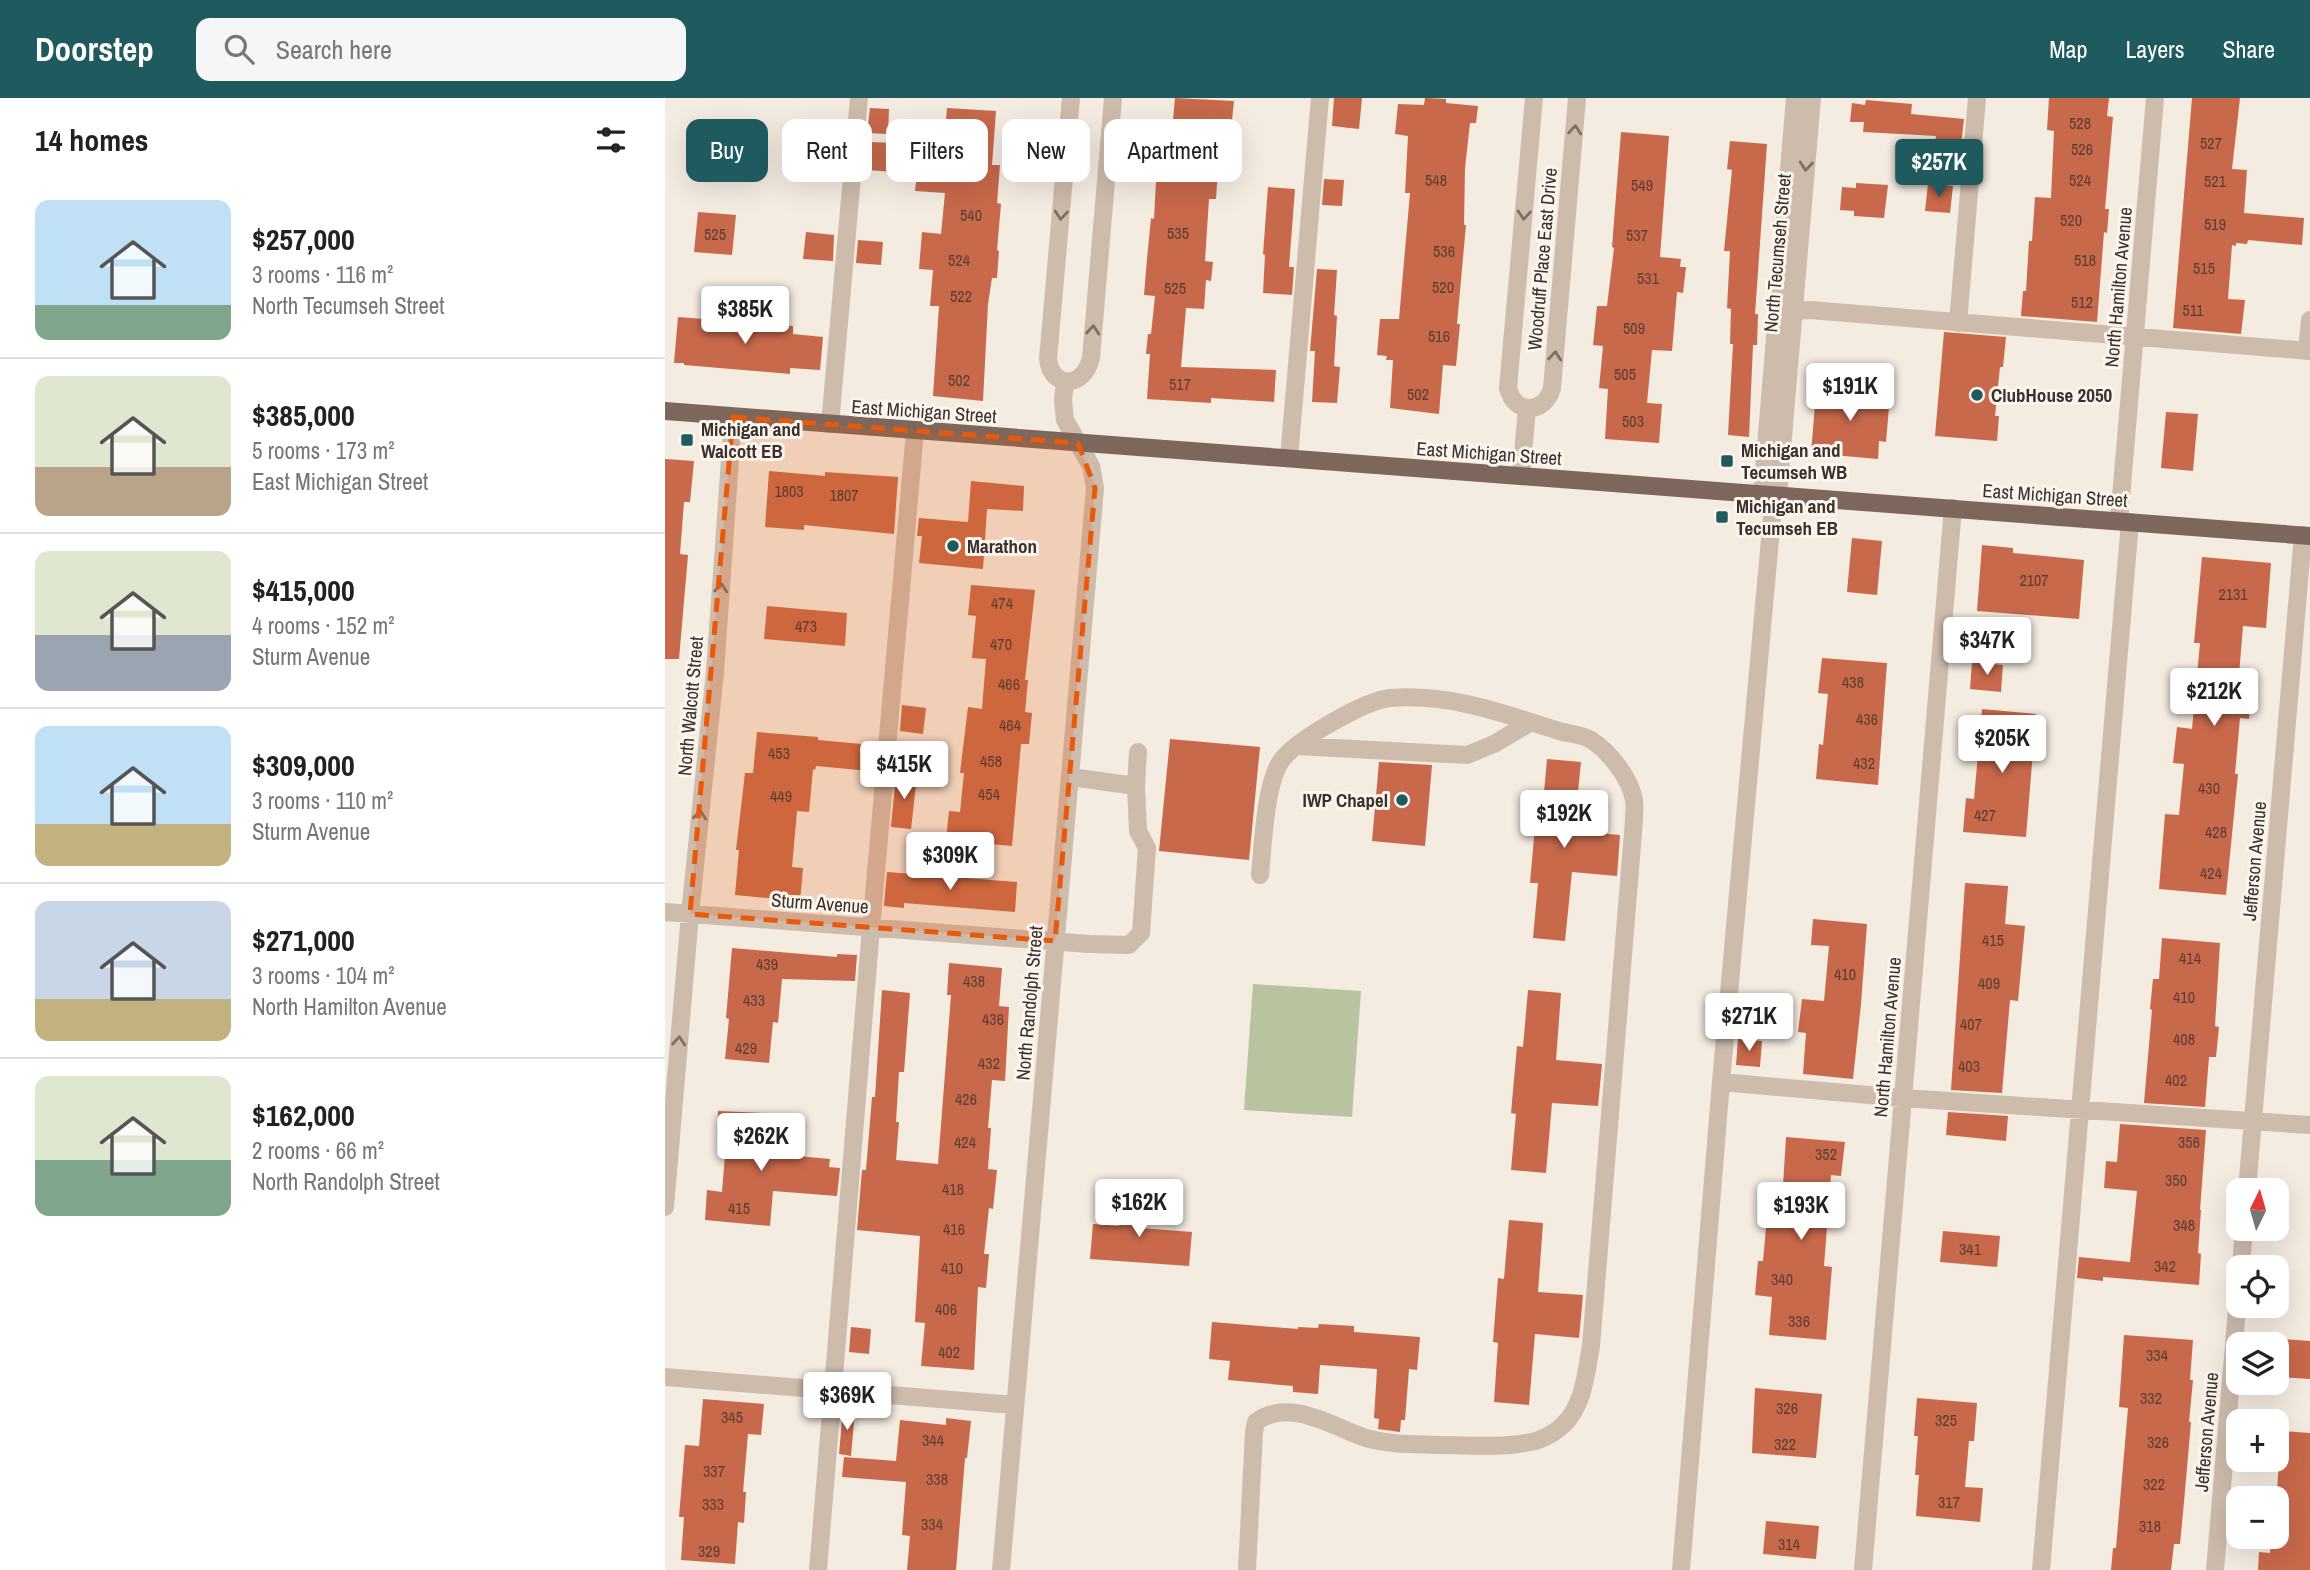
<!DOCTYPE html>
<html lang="en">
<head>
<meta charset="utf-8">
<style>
	:root { --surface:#fff; --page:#f6f6f6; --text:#222; --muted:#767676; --line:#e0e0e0; --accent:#1f5a5e }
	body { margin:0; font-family:"Archivo Narrow",sans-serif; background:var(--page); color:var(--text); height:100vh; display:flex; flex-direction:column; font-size:26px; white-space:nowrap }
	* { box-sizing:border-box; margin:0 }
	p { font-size:23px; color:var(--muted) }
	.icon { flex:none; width:38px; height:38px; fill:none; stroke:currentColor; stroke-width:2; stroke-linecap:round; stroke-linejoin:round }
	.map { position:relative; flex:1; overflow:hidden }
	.drawer { display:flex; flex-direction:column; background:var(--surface); width:665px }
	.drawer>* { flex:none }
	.top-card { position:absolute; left:21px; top:21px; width:665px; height:63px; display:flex; gap:14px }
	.needle { width:46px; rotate:5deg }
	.controls { position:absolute; left:1561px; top:1080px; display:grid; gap:14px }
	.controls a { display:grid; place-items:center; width:63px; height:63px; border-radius:14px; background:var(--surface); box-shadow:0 7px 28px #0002; font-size:35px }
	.price { position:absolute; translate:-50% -60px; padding:0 16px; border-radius:7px; background:#fff; color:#222; font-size:23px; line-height:46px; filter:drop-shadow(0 2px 4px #0008) }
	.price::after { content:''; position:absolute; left:50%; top:42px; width:21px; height:16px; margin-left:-10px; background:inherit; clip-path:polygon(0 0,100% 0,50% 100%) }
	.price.active { background:var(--accent); color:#fff }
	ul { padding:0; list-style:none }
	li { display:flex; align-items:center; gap:21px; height:175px; padding:0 35px }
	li+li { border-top:2px solid var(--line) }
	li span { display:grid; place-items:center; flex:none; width:196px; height:140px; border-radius:14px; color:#555 }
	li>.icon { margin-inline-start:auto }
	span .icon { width:84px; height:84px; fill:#fffc; stroke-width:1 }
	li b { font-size:30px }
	h2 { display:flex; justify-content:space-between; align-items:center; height:84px; padding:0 35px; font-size:30px }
	.tag { padding:0 24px; border-radius:14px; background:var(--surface); box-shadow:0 7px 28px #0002; font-size:24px; line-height:63px }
	.tag.active { background:var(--accent); color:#fff }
	header { display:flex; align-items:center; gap:42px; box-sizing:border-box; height:98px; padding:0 35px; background:var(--accent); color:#fff }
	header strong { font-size:33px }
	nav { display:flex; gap:38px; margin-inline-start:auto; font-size:24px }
	.search { width:490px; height:63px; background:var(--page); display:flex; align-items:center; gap:18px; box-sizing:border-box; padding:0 24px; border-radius:14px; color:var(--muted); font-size:26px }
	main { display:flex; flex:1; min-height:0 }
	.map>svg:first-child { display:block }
</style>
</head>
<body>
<header>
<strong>Doorstep</strong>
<div class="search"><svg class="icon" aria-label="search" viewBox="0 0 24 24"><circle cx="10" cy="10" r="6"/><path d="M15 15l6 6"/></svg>Search here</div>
<nav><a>Map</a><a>Layers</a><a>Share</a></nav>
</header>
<main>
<section class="drawer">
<h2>14 homes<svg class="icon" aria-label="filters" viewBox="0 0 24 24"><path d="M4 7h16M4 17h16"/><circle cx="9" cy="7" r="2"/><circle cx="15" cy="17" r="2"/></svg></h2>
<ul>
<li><span style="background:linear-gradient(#bfe0f5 75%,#7fa58c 0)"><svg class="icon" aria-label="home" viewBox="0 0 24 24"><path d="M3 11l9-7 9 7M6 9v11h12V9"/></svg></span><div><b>$257,000</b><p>3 rooms · 116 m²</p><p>North Tecumseh Street</p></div></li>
<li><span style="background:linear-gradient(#dfe7d0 65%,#b9a48a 0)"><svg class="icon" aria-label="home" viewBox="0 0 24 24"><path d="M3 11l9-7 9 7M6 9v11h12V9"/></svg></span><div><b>$385,000</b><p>5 rooms · 173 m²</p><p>East Michigan Street</p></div></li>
<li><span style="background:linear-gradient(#dfe7d0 60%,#9aa5b1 0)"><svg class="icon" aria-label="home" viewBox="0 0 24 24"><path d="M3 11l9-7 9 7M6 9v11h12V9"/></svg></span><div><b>$415,000</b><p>4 rooms · 152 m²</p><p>Sturm Avenue</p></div></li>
<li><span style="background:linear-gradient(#bfe0f5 70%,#c2b280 0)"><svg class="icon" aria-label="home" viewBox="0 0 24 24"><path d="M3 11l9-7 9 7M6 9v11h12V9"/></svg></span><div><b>$309,000</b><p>3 rooms · 110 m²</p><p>Sturm Avenue</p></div></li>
<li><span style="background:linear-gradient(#c9d6e8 70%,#c2b280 0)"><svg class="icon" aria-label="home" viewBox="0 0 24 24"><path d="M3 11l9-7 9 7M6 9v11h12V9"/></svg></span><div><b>$271,000</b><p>3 rooms · 104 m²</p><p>North Hamilton Avenue</p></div></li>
<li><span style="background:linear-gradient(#dfe7d0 60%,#7fa58c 0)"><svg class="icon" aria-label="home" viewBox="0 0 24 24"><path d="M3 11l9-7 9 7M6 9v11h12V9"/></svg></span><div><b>$162,000</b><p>2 rooms · 66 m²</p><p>North Randolph Street</p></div></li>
</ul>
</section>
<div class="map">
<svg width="1645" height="1472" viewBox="0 0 1645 1472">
	<rect width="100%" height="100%" fill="#f4ebe1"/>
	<path fill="#b8c4a0" d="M588,886l108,7 -9,126 -108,-7z"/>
	<path fill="#c8694b" d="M510,0l59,3 -4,39h-10l-4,59h-7l-4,62 8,1 -2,19 -5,-1 -2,29 -18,-1 -5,59 95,3 -2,32 -63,-4v5l-64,-4 3,-45h-4l2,-20h3l4,-38 -11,-1 3,-36 4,-41 3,1 3,-56h17l4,-43h-5z
		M669,0h28l-3,31 -27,-3z
		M760,0l21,1v4l32,3 -2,17h-6l-5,45 -1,57h2l-9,99h3l-4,42 -13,-1 -4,49 -49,-6 3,-48h-7l1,-4 -10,-1 3,-36h19l11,-126h-5l3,-57 -13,-2 3,-30 26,1z
		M1384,0h60l-2,18 6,1 -8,92h4l-2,24 -3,-1 -7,90 -76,-6 2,-25h3l3,-50h3l3,-44 16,1 3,-67 -7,-1z
		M1527,0h48l-8,71 15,1 -3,43 60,5 -2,27 -54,-5 -1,4 -11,-1v3l-4,-1 -4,54 17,1 -4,34 -68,-6z
		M1201,2l46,4 -1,10 53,5 -3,26 -26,-2 1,-7 -73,-4 1,-10h-14l2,-19 13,2z
		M205,10l19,1 -1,25 -21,-1z
		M282,10l49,3 -4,54h8l-3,38 4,1 -4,46 2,1 -2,27h-5l-4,26 -5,97 -50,-5 6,-90h-9l3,-36 -14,-1 3,-37 19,2 4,-41 -30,-2 2,-17 -49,-4 2,-28 27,1 -1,11 47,2z
		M41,32l50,4 -2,34 -61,-6 2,-28 10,1z
		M956,34l48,4 -9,121 21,2 -1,8h6l-3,26 -6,-1 -5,59 -20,-1 -5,53 15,1 -3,39 -54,-4 3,-50 -9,-1 4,-42 -10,-1 4,-39h10l7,-58 -2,-1z
		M1065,43l37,3 -12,170h3l-1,31h-4l-4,92 -21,-2 5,-91h-3l1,-35 -4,-1 3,-57h-6l8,-81 -5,-1z
		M659,81l20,1 -2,26 -20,-1z
		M1191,85l32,2 -4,33 -30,-2v-5l-14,-1 2,-23 14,1z
		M1263,86l25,2 -3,27 -25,-2z
		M603,89l27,2 -6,78h5l-2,28 -29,-2 2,-38 -2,-1z
		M33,114l38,3 -4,40 -38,-3z
		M141,134l28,3 -1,26 -30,-2z
		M193,142l25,2 -2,23 -25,-2z
		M652,171l20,1 -3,45 3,1 -3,50 6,1 -3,36 -25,-1 3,-51h-5z
		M13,219l115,9v8l30,3 -3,33 -30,-2v6l-106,-9v-2h-10z
		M1279,234l62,5 -3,30h-3l-5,49h4l-2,25 -62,-5z
		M1169,287l47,3 -2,19h10l-3,35 -7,-1 -1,18 -67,-6 5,-60 18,1z
		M1501,314l32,2 -5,57 -32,-3z
		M0,361l29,2 -4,41h-6l-4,52 8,1 -9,104h-14z
		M104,373l56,5v-4l73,5 -4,57 -90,-9v5l-39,-3z
		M306,383l53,5 -1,25 -36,-2 -4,60 -64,-6 3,-27h-5l2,-18 49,4z
		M1187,440l30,3 -5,54 -30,-3z
		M1317,447l31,3v5l71,7 -5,59 -102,-8z
		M1537,459l69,6 -5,65 -23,-2 -4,49 14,2 -4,42 -9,-1 -5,56h3l-12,121 -67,-6 6,-75 14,1 5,-51 -11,-1 4,-36 15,2 8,-86h-6z
		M306,487l64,5 -10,90h3l-3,32 7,1 -3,31h-8l-9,102 -66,-6 3,-29 11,1 4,-39h-4l8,-66 14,2 4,-50 -14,-1 4,-42 -8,-1z
		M102,508l80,7 -2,33 -81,-7z
		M1157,560l65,5 -9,122 -62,-6 3,-35 4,1 5,-51 -10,-1z
		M1307,564l31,3 -2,27 -31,-3z
		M237,607l24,3 -3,26 -23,-3z
		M1317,611l54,5 -10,123 -63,-5 3,-34 8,1z
		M92,634l61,5v3l55,5 -3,26 -54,-5 -1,4 -2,-1 -4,43 -12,-1 -5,56 11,1 -3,33 -65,-6 4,-45h-3l9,-77h8z
		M505,641l90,8 -11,113 -90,-9z
		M882,661l34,3 -7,69 46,4 -3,41 -45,-4 -7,69 -32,-3 5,-55h-8l6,-68h6z
		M714,664l53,3 -7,81 -53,-5z
		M231,676l21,2 -6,53 -20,-2z
		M222,774l130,10 -2,30 -111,-9v5l-20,-2z
		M1300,785l43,3 -3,38 20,2 -7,75 -8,-1 -8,93 -51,-3z
		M1148,821l54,5 -6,80 -8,75 -50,-5 3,-41 -8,-1 4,-33 22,2 5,-55 -18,-1z
		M1497,840l58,5 -5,83 4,1 -3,30h-7l-4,50 -61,-4 8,-93 -2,-1 3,-30h6z
		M67,850l105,9v-3l20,1 -2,26 -73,-2 -4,44 -5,-1 -4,41 -44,-4 4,-40 -3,-1z
		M284,865l53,5 -3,38 10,1 -4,74 -13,-1 -4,48h3l-3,41 9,1 -4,39 -4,-1 -5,46h5l-3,34 -8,-1 -4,83 -53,-4 4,-43 -10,-1 5,-86 -63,-6 5,-60h4l6,-73h3l7,-107 28,3 -6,79h-5l-3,50h3l-3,38 42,4 13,-169h-4z
		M863,892l33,3 -5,67 46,4 -4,42 -46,-3 -6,70 -35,-3 5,-56 -5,-1 6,-67 6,1z
		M1073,941l24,2 -2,26 -24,-2z
		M53,1013l49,2 -2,40 65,6 -1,8 11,1 -3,28 -64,-5 -3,35 -65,-6 2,-30 15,2 4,-49 -9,-1z
		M1283,1014l60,4 -2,25 -60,-6z
		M1455,1026l86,6 -6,80h1l-3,43 3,1 -2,31 -96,-8v4l-26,-3 2,-21 51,5 7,-71 -33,-3 2,-27 11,1z
		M1121,1039l59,5 -4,34 -10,-1 -7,91 8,1 -6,73 -57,-5 3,-38 -17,-2 3,-34h5l4,-44 14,1z
		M456,1097l23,1 -3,32 51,4 -3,34 -99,-7 3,-35 26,2z
		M844,1122l34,3 -5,69 45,3 -4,43 -44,-4 -6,71 -35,-3 4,-59 -5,-1 5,-64 6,1z
		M1278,1133l57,5 -3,31 -57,-5z
		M547,1224l86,7v-2l20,1 1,-4 35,2v6l66,5 -3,33 -8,-1 -4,51h-4l-1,12 -22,-3 1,-10 -5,-1 3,-49 -57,-4 -2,29 -25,-2v-6l-65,-6 2,-19 -21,-2z
		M186,1229l20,2 -2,25 -20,-2z
		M1459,1237l69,5 -3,40h3l-4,42h2l-7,80 -4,42h-6l-3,26h-60l2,-22h3l12,-140 -9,-1z
		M1616,1241l29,2v38l-31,-2z
		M1090,1290l67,6 -6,64 -64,-5z
		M1252,1300l60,5 -3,38h-5l-4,46 18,1 -3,34 -64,-6 3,-41h-4l3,-39h-4z
		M38,1301l61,5 -3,31 -13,-1 -5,58h3l-2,31 -6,-1 -3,42 -54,-4 3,-43h-5l6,-72 14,1z
		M178,1311l12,1 -4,46 -12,-2z
		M281,1320l25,3 -4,37h-2l-9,112h-49l3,-34 -8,-1 4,-53 -64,-5 2,-20 52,4 4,-41 46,5z
		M1616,1333l29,2v137h-52l1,-18 11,1 1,-17h6v-46z
		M1101,1423l53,5 -3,33 -53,-5z"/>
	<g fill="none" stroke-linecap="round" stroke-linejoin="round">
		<path stroke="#cdbbac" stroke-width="18" d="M406,0l-23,261c3,29 35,31 43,-1l22,-260
			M869,0l-26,290c7,28 37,26 44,0l25,-290
			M1128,213l17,-1 500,41
			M1293,225l19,-225
			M1642,253l3,-31
			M165,326l29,-326
			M624,360l31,-360
			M856,378l6,-68
			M1097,396l33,-396
			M1113,397l34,-397
			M1454,423l36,-423
			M631,648l171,9 27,-11 37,-22
			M406,679l65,9
			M0,814l424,32 40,1 12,-12 6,-85 -9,-17 -2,-45 2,-34
			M1056,984l182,16 407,27
			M1582,1092l56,-655
			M0,1109l25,-293 25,-242 18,-255
			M1576,1169l3,-39
			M0,1279l349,28
			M153,1472l52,-630 45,-509
			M336,1472l94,-1082 -4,-22 -26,-46 -2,-20 2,-19
			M582,1472l7,-138 2,-10c33,-25 77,5 110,16 24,7 49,6 74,7 28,0 57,3 85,-2 13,-1 29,-9 38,-18 21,-20 23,-52 28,-79l43,-525c0,-7 1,-15 0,-21 -4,-22 -24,-48 -43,-60 -9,-6 -24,-6 -35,-10 -54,-17 -108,-37 -166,-32 -26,3 -94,42 -109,63 -16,23 -18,85 -21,114
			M1016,1472l40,-488 53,-587
			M1198,1472l90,-1062
			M1376,1472l89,-1048
			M1550,1472l23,-273"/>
		<path stroke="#7d675c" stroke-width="18" d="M0,313l1645,125"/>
	</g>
	<defs><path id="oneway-chevron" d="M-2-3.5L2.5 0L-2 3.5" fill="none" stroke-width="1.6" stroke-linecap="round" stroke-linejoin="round" transform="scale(1.75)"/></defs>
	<g stroke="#7d6f65">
		<use href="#oneway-chevron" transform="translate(910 32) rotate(-85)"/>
		<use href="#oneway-chevron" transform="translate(1141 68) rotate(95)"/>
		<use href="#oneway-chevron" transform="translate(396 117) rotate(95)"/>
		<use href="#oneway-chevron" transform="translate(859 117) rotate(95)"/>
		<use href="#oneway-chevron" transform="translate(428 232) rotate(-85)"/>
		<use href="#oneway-chevron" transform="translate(890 258) rotate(-85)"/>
		<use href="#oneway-chevron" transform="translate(56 490) rotate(-86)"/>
		<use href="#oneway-chevron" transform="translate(35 717) rotate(-84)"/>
		<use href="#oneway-chevron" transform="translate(14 943) rotate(-85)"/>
	</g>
	<path fill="#e8590c" fill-opacity="0.2" stroke="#e8590c" stroke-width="5" stroke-dasharray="14 9" stroke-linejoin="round" d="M68,319l345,26 17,45 -40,453 -365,-27z"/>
	<g fill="#1f5a5e" stroke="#fbf5ee" stroke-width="2.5">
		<circle cx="1312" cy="297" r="7"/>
		<rect x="15" y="335" width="14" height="14" rx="3.5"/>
		<rect x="1055" y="356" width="14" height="14" rx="3.5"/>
		<rect x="1050" y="412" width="14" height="14" rx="3.5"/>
		<circle cx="288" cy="448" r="7"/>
		<circle cx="737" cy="702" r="7"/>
	</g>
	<g text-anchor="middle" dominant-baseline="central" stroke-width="6" stroke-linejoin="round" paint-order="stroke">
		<g font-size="16" fill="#5e3e33">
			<text x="1415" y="25">528</text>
			<text x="1546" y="45">527</text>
			<text x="1417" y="51">526</text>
			<text x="771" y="82">548</text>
			<text x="1415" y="82">524</text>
			<text x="1550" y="83">521</text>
			<text x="977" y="87">549</text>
			<text x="306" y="117">540</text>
			<text x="1406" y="122">520</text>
			<text x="1550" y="126">519</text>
			<text x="513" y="135">535</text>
			<text x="50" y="136">525</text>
			<text x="972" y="137">537</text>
			<text x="779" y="153">536</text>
			<text x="294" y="162">524</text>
			<text x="1420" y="162">518</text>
			<text x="1539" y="170">515</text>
			<text x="983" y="180">531</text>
			<text x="778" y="189">520</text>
			<text x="510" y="190">525</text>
			<text x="296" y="198">522</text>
			<text x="1417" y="204">512</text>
			<text x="1528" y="212">511</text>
			<text x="969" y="230">509</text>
			<text x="774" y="238">516</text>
			<text x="960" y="276">505</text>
			<text x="294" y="282">502</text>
			<text x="515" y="286">517</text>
			<text x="753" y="296">502</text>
			<text x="968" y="323">503</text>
			<text x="124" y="393">1803</text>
			<text x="179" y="397">1807</text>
			<text x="1369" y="482">2107</text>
			<text x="1568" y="496">2131</text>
			<text x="337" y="505">474</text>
			<text x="141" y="528">473</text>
			<text x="336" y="546">470</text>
			<text x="1188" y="584">438</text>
			<text x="344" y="586">466</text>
			<text x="1202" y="621">436</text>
			<text x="345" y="627">464</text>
			<text x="114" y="655">453</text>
			<text x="326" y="663">458</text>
			<text x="1199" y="665">432</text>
			<text x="1544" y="690">430</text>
			<text x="324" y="696">454</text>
			<text x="116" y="698">449</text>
			<text x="1320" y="717">427</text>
			<text x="1551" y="734">428</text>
			<text x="1546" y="775">424</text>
			<text x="1328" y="842">415</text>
			<text x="1525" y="860">414</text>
			<text x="102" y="866">439</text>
			<text x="1180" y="876">410</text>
			<text x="309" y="883">438</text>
			<text x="1324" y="885">409</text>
			<text x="1519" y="899">410</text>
			<text x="89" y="902">433</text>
			<text x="328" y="921">436</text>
			<text x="1306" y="926">407</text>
			<text x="1519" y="941">408</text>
			<text x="81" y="950">429</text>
			<text x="324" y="965">432</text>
			<text x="1304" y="968">403</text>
			<text x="1511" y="982">402</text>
			<text x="301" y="1001">426</text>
			<text x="300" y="1044">424</text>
			<text x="1524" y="1044">356</text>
			<text x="1161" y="1056">352</text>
			<text x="1511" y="1082">350</text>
			<text x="288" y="1091">418</text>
			<text x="74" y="1110">415</text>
			<text x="1519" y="1127">348</text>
			<text x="289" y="1131">416</text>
			<text x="1305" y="1151">341</text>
			<text x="1500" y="1168">342</text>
			<text x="287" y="1170">410</text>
			<text x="1117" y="1181">340</text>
			<text x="281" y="1211">406</text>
			<text x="1134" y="1223">336</text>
			<text x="284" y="1254">402</text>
			<text x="1492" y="1257">334</text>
			<text x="1486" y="1300">332</text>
			<text x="1122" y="1310">326</text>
			<text x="67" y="1319">345</text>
			<text x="1281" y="1322">325</text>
			<text x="268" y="1342">344</text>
			<text x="1493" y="1344">326</text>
			<text x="1120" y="1346">322</text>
			<text x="49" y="1373">337</text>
			<text x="272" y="1381">338</text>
			<text x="1489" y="1386">322</text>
			<text x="1284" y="1404">317</text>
			<text x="48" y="1406">333</text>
			<text x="267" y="1426">334</text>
			<text x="1485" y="1428">318</text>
			<text x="1124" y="1446">314</text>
			<text x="44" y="1453">329</text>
		</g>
		<g font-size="19" fill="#3b302b" stroke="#fbf5ee">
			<text transform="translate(1112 155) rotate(-85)">North Tecumseh Street</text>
			<text transform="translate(877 161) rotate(-85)">Woodruff Place East Drive</text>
			<text transform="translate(1453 189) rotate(-85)">North Hamilton Avenue</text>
			<text transform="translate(259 313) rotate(4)">East Michigan Street</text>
			<text transform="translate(824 355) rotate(4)">East Michigan Street</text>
			<text transform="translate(1390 397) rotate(4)">East Michigan Street</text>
			<text transform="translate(25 608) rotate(-85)">North Walcott Street</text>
			<text transform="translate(1589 763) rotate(-85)">Jefferson Avenue</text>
			<text transform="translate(155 805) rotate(4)">Sturm Avenue</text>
			<text transform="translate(364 905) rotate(-85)">North Randolph Street</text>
			<text transform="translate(1222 939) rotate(-85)">North Hamilton Avenue</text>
			<text transform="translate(1541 1334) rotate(-85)">Jefferson Avenue</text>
		</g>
		<g font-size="19" font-weight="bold" fill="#3b302b" stroke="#fbf5ee" text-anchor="start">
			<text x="1326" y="297">ClubHouse 2050</text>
			<text x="36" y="331">Michigan and<tspan x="36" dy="22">Walcott EB</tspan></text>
			<text x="1076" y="352">Michigan and<tspan x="1076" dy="22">Tecumseh WB</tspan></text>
			<text x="1071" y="408">Michigan and<tspan x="1071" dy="22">Tecumseh EB</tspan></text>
			<text x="302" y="448">Marathon</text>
			<text x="723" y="702" text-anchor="end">IWP Chapel</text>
		</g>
	</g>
</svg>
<div class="controls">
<a><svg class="needle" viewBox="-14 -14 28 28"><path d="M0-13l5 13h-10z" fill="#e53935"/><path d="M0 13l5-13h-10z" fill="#767676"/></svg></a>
<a><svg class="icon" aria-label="locate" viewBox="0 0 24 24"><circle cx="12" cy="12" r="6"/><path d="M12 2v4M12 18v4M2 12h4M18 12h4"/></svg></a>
<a><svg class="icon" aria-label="layers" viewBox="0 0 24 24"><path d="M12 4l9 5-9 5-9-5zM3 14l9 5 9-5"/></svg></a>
<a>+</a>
<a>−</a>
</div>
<b class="price active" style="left:1274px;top:101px">$257K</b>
<b class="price" style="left:80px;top:248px">$385K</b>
<b class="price" style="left:1185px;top:325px">$191K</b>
<b class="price" style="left:1322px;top:579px">$347K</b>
<b class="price" style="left:1549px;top:630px">$212K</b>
<b class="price" style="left:1337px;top:677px">$205K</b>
<b class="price" style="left:239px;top:703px">$415K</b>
<b class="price" style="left:899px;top:752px">$192K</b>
<b class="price" style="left:285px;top:794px">$309K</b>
<b class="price" style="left:1084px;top:955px">$271K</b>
<b class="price" style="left:96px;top:1075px">$262K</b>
<b class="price" style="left:474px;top:1141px">$162K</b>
<b class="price" style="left:1136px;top:1144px">$193K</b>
<b class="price" style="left:182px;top:1334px">$369K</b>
<div class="top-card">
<a class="tag active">Buy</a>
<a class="tag">Rent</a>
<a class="tag">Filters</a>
<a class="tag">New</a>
<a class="tag">Apartment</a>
</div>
</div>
</main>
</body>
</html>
